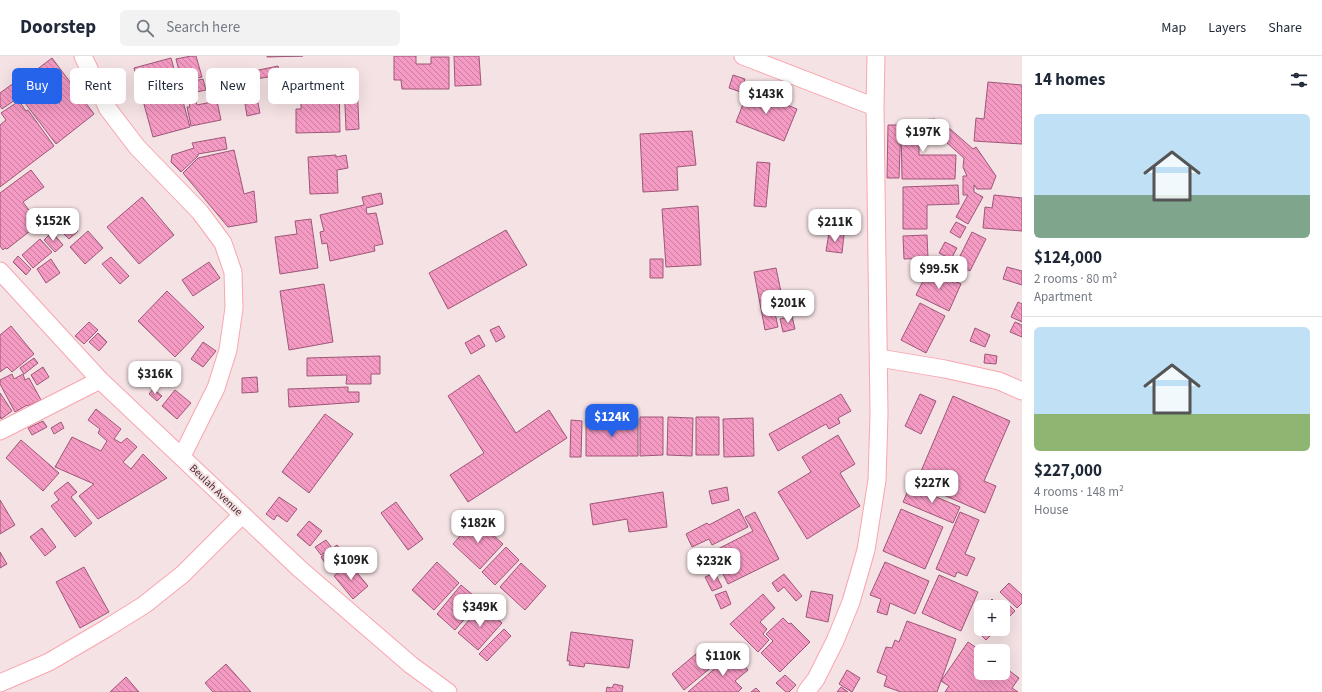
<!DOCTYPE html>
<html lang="en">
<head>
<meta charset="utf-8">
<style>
	:root { --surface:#fff; --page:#f2f2f3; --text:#1f2937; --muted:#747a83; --line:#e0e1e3; --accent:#2563eb }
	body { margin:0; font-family:"Source Sans 3",sans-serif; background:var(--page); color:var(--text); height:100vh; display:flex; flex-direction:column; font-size:15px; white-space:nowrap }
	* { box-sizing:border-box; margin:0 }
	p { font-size:13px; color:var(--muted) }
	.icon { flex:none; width:22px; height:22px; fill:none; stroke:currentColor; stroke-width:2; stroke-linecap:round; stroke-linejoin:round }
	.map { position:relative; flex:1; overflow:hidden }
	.panel { display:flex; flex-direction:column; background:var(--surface); width:300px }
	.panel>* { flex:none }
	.hud { position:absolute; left:12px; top:12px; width:380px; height:36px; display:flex; gap:8px }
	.fabs { position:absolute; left:974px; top:544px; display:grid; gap:8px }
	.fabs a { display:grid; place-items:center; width:36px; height:36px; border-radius:6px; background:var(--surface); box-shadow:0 4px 16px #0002; font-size:20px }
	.price { position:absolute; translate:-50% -34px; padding:0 9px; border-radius:8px; background:#fff; color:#222; font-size:13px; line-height:26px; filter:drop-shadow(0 1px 2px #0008) }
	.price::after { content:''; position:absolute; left:50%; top:24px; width:12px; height:9px; margin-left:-6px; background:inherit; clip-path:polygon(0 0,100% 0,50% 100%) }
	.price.on { background:var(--accent); color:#fff }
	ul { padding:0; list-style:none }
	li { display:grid; align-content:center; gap:8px; height:212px; padding:0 12px }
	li+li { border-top:1px solid var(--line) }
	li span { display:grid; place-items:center; height:124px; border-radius:6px; color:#555 }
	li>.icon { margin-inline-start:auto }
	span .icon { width:72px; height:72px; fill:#fffc; stroke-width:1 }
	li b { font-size:17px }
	h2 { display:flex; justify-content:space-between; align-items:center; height:48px; padding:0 12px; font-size:17px }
	.chip { padding:0 14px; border-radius:6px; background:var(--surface); box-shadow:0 4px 16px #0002; font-size:14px; line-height:36px }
	.chip.on { background:var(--accent); color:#fff }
	header { display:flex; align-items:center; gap:24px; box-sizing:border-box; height:56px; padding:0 20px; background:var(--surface); border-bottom:1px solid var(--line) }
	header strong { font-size:19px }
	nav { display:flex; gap:22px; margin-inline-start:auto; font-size:14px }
	.search { width:280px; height:36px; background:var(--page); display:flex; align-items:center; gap:10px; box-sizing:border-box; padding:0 14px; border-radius:6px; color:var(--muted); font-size:15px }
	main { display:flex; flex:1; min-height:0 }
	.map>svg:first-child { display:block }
</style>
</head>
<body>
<header>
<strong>Doorstep</strong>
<div class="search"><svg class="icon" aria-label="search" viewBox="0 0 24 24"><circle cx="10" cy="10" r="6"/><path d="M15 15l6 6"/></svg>Search here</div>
<nav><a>Map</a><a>Layers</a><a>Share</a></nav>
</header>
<main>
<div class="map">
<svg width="1022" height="636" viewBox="0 0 1022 636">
	<defs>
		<pattern id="building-back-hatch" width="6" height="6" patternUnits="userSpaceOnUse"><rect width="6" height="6" fill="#f59ac3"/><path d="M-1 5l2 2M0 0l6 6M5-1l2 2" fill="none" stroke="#c87e9f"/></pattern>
	</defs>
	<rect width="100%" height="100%" fill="#f5e2e4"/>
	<path fill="url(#building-back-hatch)" stroke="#9e5778" d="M191,0h5l6,21 -20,5 -6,-23z
		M267,0h36l-36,1z
		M394,0h22v8h15v-7h18v32h-47l-1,-9h-7z
		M454,0h25l2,29 -26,1z
		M52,2l42,56 -38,30 -31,-41 10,-7 -12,-16z
		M171,2l19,69 -37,10 -19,-69z
		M278,10l2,9 -24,4 -2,-8z
		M733,19l12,4 -4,13 -12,-4z
		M203,23l3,11 -19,4 -2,-11z
		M296,23h43l1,53 -44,1v-24h5v-19h-5z
		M18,24l3,4 2,-1 9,12 -10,7 -3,-5 -17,12 -2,-3v-13z
		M344,25h13l2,48 -13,1z
		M988,26l34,3v59l-48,-3 2,-23 8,1z
		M254,28l6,29 -13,3 -5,-30z
		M749,33l48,20 -13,32 -48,-19z
		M193,37l4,12 20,-4 4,19 -30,6 -4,-19h3l-3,-12z
		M19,45l7,10 2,-1 26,36 -54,41v-62l6,-5 -5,-7z
		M935,63v16l-5,1v8l-11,1v10h37l-1,24h-53l-1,-58z
		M941,65l32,28 3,-2 20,29 -5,13h-14l-3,-4v7l9,5 -15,27 -12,-7 12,-22h-5v-19h4l-4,-9 1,-9 -27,-24 -1,-4 1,-4z
		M888,69h13l-2,53h-12z
		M692,75l4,34 -19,2 1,23 -35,2 -3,-58z
		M225,81l2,12 -29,5v2l-17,16 -10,-10 1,-7 22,-7 -2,-5z
		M234,94l10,44 10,-3 3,31 -29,5 -45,-54 15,-15z
		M336,99v2l10,-2 2,13 -11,2 1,23 -28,1 -2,-37z
		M757,106l13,1 -4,44 -12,-1z
		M31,114l13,17 -21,15 16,22 -32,25 -2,-1 -2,2 -3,-4v-53z
		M958,129l1,19 -32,1v24h-24v-42z
		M381,137l2,11 -17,4 1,6 9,-1 7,31 -9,2 1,5 -45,10 -3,-18 -5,1 -2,-12 4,-1 -4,-16 44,-10 -2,-8z
		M994,139l28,3v33l-39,-3 2,-21 7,1z
		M142,141l32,38 -35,29 -32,-37z
		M698,150l3,59 -35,2 -4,-58z
		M66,161l12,14 -9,8 -13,-13z
		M311,163l7,49 -38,6 -5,-37 22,-3 -2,-13z
		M956,166l10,5 -6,11 -10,-6z
		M506,174l21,35 -79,44 -19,-36z
		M88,175l15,17 -18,16 -15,-17z
		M52,176l11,13 -8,7 -11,-12z
		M972,176l14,7 -16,32 -14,-7z
		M829,177l15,2 -2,18 -16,-2z
		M927,179l1,23 -24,1 -1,-23z
		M40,183l12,13 -19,16 -11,-13z
		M945,186l12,6 -6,11 -12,-6z
		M18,200l13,13 -5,6 -13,-13z
		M111,201l18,19 -9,8 -18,-20z
		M51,203l9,14 -14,10 -9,-14z
		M650,203h13v19h-13z
		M209,206l11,16 -27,18 -11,-16z
		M1007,211l15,4v14l-19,-6z
		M776,212l9,43 -10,2 3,14 -13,3 -11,-58z
		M929,213l32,15 -12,27 -33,-16z
		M324,228l9,58 -44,8 -9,-59z
		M167,235l37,36 -29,30 -37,-36z
		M1018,246l4,2v18l-11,-5z
		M920,247l25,13 -19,37 -25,-13z
		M792,260l3,13 -12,3 -3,-13z
		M89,266l9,8 -14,14 -9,-8z
		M1015,266l7,3v12l-12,-5z
		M11,270l23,28 -22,18 -5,-5 -7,5v-37z
		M499,270l6,11 -9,5 -6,-12z
		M975,272l15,7 -5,12 -15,-6z
		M98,277l9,9 -8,9 -10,-9z
		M479,279l6,11 -14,8 -6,-11z
		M203,286l13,9 -13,16 -12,-8z
		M985,298l12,2 -1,8 -12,-1z
		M380,300v18h-9v10h-25l1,-9 -40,1v-18z
		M34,302l4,5 -14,11 -4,-6z
		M43,311l6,10 -12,8 -6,-10z
		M12,318l2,5 9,-5 2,6 4,-2 12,22 -14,6v-1l-12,7 -15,-28v-4z
		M146,319l8,7 -4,5 -8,-8z
		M169,319l6,3 -6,9 -5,-4z
		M479,319l37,58 33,-23 18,28 -99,64 -18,-27 34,-22 -36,-57z
		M257,321l1,15 -16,1v-15z
		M348,331v5h11v10l-70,5 -1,-18z
		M153,333l9,7 -5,5 -8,-7z
		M175,334l16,13 -14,16 -15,-13z
		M0,337l12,18 -11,8 -1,-3z
		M841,338l10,17 -13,7 2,5 -11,6 -3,-5 -48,27 -9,-17z
		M920,338l16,7 -15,33 -16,-8z
		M953,340l57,25 -26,60 12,5 -11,27 -69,-30z
		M96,353l25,20 -7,10 7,4 6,-5 10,9 -14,15 8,7 12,-15 24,24 -69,41 -19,-23 15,-12 -39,-17 17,-30 29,14 6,-10 -9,-8 2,-4 -12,-9z
		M325,358l28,20 -44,59 -27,-21z
		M640,361h23v38l-23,1z
		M668,361l25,1 -1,38 -25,-1z
		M696,361h23v38h-23z
		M753,362l1,38 -30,1 -1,-38z
		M586,363h52v37h-52z
		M571,364l11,1 -1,36h-11z
		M43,365l4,6 -15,8 -4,-7z
		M61,366l3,6 -10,6 -3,-6z
		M838,379l17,29 -15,9 20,33 -53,33 -29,-47 33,-20 -9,-15z
		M21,384l38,33 -16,18 -37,-33z
		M68,426l9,10 -6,5 21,26 -17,14 -24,-31 8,-6 -5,-7z
		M910,430l50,21 -7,16 -50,-21z
		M727,431l2,13 -17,4 -3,-13z
		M663,436l4,35 -38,5 -2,-13 -34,6 -3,-21z
		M279,441l18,12 -10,13 -10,-7 -3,5 -8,-6z
		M0,444l15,25 -15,9z
		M396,446l27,37 -15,11 -27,-37z
		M739,453l9,18 -36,18 -3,-6 -17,8 -6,-13 21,-11 2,2z
		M901,453l42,18 -18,42 -42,-18z
		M755,456l24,47 -51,25 -16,-32 41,-21 -8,-14z
		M960,456l19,8 -14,34 10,4 -8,18 -10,-4 -2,5 -19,-8z
		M475,463l28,25 -23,25 -27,-25z
		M309,465l13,10 -12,15 -13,-11z
		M42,472l14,19 -11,9 -15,-19z
		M326,484l6,8 -11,7 -6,-8z
		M337,489l12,16 -17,12 -11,-16z
		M506,491l13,13 -24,25 -13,-13z
		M0,496l7,12 -7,4z
		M437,506l22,21 -25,27 -22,-20z
		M885,506l44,19 -14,33 -25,-11 -3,12 -10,-3 4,-13 -11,-4z
		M349,507l19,23 -15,13 -19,-23z
		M521,507l25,23 -21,24 -25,-23z
		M84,511l25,45 -29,16 -24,-46z
		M715,517l7,14 -10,4 -7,-14z
		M784,518l18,22 -6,5 -12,-14 -6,5 -6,-9z
		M939,519l39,17 -17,39 -39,-18z
		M1009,527l13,12v8l-5,5 -17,-16z
		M461,529l19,16 -25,29 -18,-16z
		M726,535l5,13 -10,5 -6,-14z
		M811,535l22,4 -5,27 -22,-5z
		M763,538l12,14 -15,14 7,7 -4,5 6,6 -11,12 -28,-28z
		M992,543l6,6 -3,2h-11z
		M1005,545l10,10 -12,12v-16h-4z
		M482,549l20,18 -24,27 -20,-17z
		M981,554v11l-5,-5z
		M783,562l6,6 2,-1 19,19 -30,30 -19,-19 12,-12 -7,-7z
		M907,565l49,18 -19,53h-36l-17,-6 3,-10 -10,-4 9,-25 6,1 3,-8 4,2z
		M981,569v4h16l-11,11 -10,-10z
		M504,573l7,7 -24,25 -8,-7z
		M571,576l62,8 -4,28 -44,-5 -1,4 -15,-2 1,-4h-3z
		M968,586l13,9v22h22v-7l16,12 -7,10 6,4h-73l4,-6 -8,-5z
		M702,593l12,16 -30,25 -12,-16z
		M734,596l14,18 -13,11 7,7 -4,4h-50z
		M226,608l25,28h-38l-8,-9z
		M847,614l13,8 -8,14 -13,-8z
		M785,619l11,10 -7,7h-3l-10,-9z
		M126,621l13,15h-29z
		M614,628l9,2 -1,6h-16l1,-5 5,1z
		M841,631l7,5h-11z
		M756,632l4,4h-9z"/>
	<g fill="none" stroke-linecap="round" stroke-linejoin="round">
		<g stroke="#faa4af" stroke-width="19">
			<path id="street" d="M83,0l25,53 29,38 63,65 23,31 10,29 1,36 -6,42 -12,38 -34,68
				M743,0l132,51
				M0,215l100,109 201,190 110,95 37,27
				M879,302l66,11 54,12 23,10
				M0,375l100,-51
				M0,627l49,-21 58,-34 37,-23 39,-31 59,-59
				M806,636l10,-13 19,-38 16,-39 15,-52 11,-70 2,-66 -4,-307 1,-51"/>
		</g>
		<use href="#street" stroke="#fff" stroke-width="17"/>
	</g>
	<g text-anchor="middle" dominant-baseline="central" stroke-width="4" stroke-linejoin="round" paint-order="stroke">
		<g font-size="11" fill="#4a282d" stroke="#f5e2e4">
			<text transform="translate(216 434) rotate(44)">Beulah Avenue</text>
		</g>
	</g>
</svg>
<div class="fabs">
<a>+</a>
<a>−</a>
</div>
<b class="price" style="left:766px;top:59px">$143K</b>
<b class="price" style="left:923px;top:97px">$197K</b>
<b class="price" style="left:53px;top:186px">$152K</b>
<b class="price" style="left:835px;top:187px">$211K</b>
<b class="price" style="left:939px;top:234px">$99.5K</b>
<b class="price" style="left:788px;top:268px">$201K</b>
<b class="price" style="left:155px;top:339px">$316K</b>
<b class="price on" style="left:612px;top:382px">$124K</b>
<b class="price" style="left:932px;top:448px">$227K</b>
<b class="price" style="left:478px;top:488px">$182K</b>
<b class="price" style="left:351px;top:525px">$109K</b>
<b class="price" style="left:714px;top:526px">$232K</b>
<b class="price" style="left:480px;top:572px">$349K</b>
<b class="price" style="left:723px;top:621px">$110K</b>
<div class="hud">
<a class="chip on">Buy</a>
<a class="chip">Rent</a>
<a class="chip">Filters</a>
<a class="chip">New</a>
<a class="chip">Apartment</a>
</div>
</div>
<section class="panel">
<h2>14 homes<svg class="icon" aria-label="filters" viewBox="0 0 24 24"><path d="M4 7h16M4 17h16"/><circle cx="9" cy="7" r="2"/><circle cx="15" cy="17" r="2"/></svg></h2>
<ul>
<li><span style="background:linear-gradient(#bfe0f5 65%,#7fa58c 0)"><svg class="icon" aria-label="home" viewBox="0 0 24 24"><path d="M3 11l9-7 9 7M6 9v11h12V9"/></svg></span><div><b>$124,000</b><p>2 rooms · 80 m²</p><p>Apartment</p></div></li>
<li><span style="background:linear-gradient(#bfe0f5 70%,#8fb573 0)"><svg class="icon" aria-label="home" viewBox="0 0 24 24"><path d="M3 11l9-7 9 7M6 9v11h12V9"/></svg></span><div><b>$227,000</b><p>4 rooms · 148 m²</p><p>House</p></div></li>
</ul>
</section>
</main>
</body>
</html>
